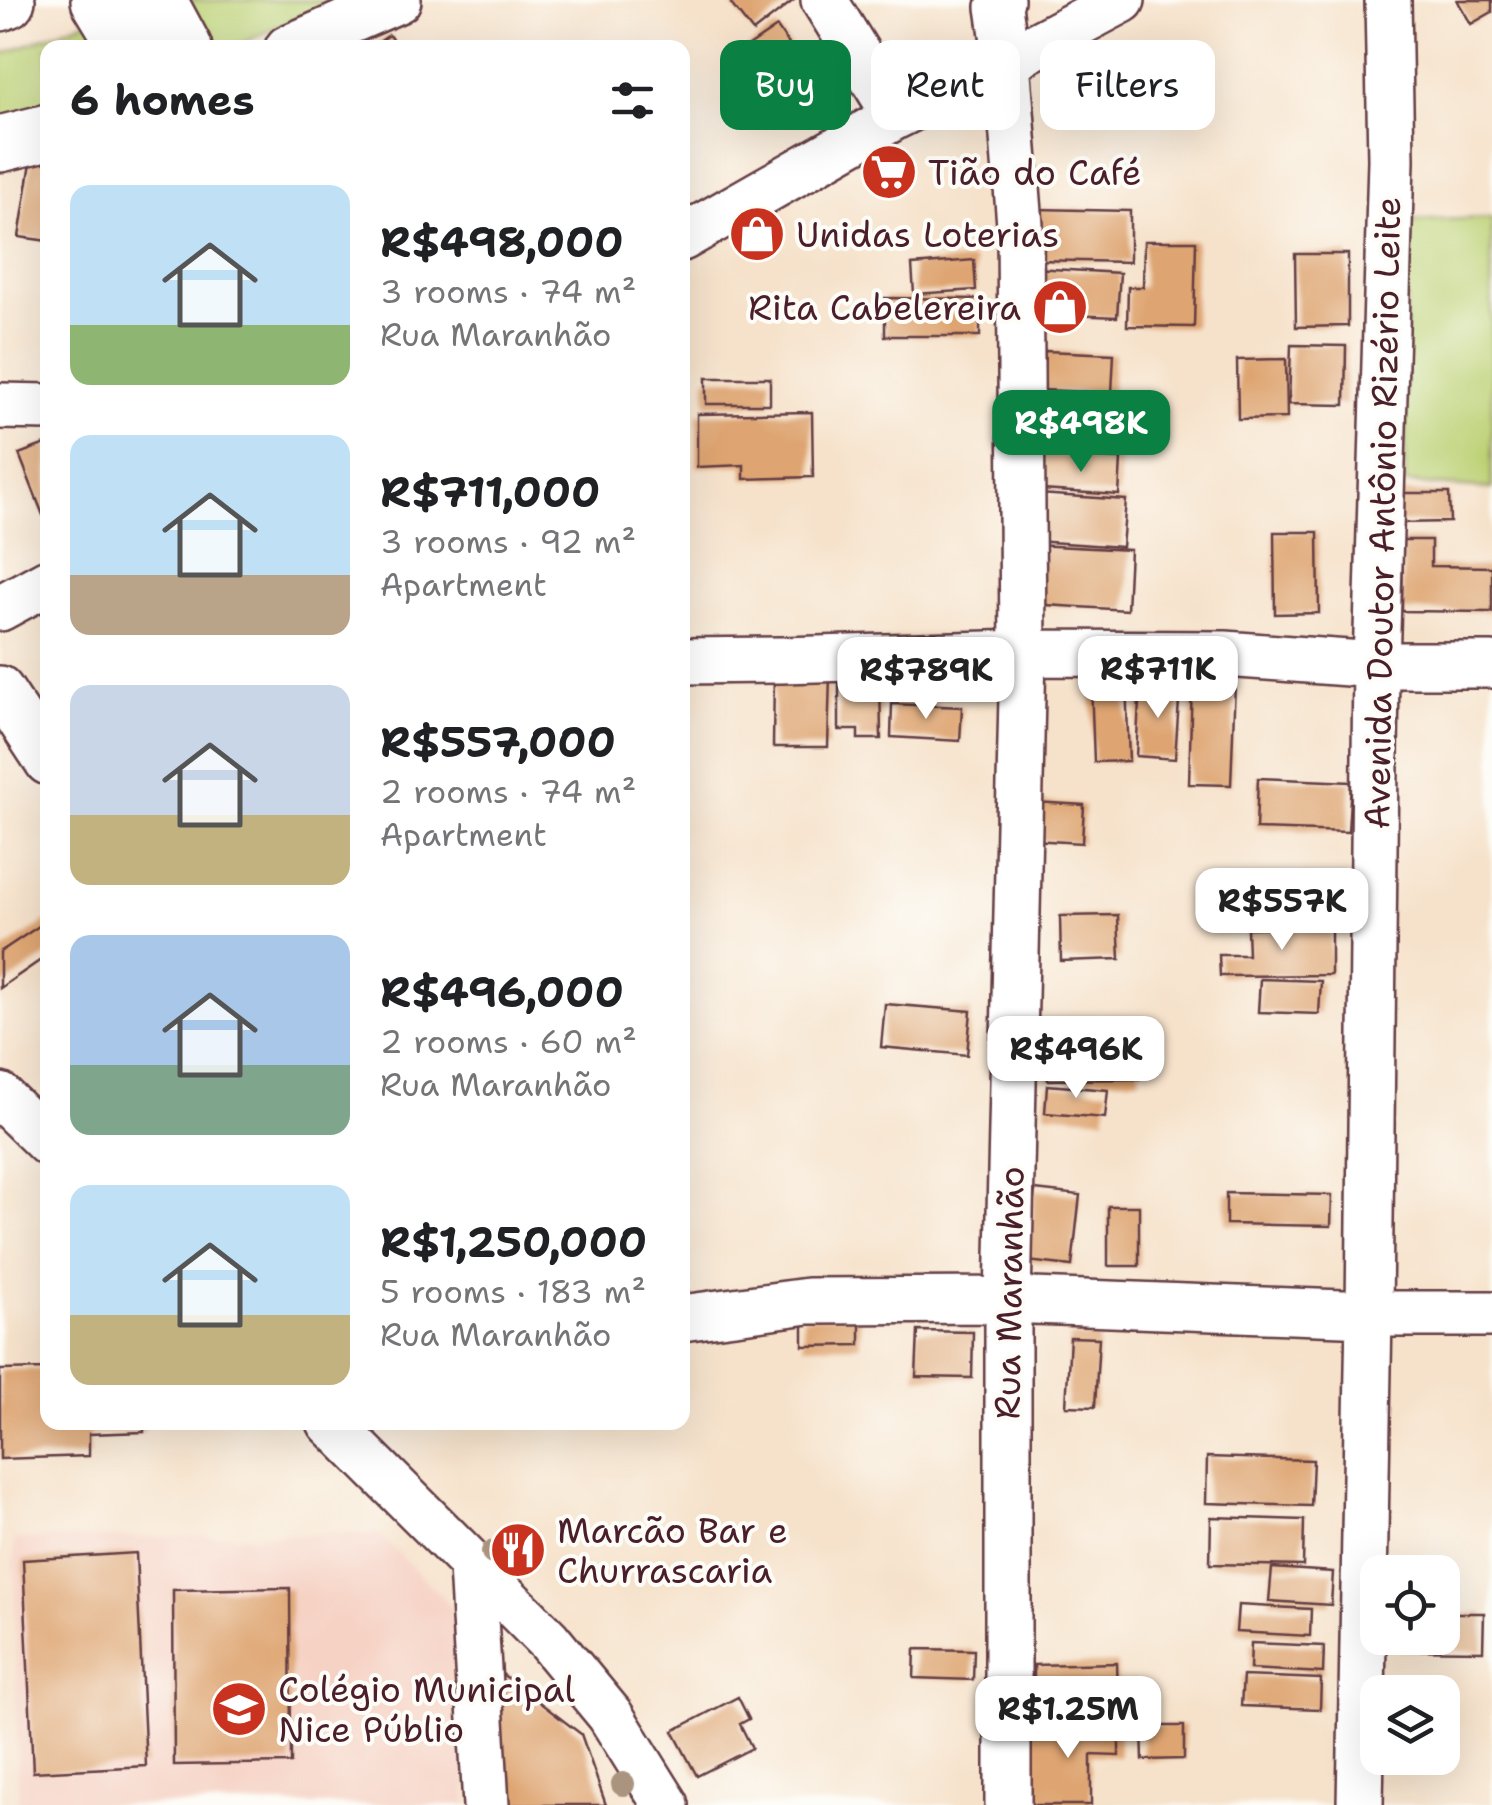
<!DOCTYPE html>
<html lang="en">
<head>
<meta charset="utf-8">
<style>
	:root { --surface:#fff; --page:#f6f6f6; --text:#202124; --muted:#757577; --accent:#0b8043 }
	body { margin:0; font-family:"Shantell Sans",sans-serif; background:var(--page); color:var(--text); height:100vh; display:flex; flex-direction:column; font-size:38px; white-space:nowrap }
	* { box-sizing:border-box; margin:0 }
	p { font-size:32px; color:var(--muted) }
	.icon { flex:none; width:55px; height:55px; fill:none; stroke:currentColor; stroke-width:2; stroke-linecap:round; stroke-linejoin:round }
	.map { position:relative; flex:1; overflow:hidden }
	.details { position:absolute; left:40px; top:40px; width:650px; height:1390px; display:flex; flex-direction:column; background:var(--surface); border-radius:20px; box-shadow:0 10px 40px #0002 }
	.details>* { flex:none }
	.guide { position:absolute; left:720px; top:40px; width:620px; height:90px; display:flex; gap:20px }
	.tools { position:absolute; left:1360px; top:1555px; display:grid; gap:20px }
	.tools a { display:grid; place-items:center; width:100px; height:100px; border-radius:20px; background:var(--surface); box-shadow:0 10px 40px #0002; font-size:50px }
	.price { position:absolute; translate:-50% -85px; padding:0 22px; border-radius:20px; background:#fff; color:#222; font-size:32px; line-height:65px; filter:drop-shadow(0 2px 5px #0008) }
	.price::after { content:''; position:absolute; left:50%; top:60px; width:30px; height:22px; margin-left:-15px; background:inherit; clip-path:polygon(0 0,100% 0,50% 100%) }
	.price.active { background:var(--accent); color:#fff }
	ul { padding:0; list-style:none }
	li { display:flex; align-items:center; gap:30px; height:250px; padding:0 30px }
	li span { display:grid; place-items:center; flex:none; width:280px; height:200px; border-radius:20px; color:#555 }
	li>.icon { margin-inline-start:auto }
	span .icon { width:120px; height:120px; fill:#fffc; stroke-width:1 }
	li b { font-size:42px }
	h2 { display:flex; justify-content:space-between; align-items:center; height:120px; padding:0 30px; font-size:42px }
	.tag { padding:0 35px; border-radius:20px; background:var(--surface); box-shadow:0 10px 40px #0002; font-size:35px; line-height:90px }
	.tag.active { background:var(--accent); color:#fff }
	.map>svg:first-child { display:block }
</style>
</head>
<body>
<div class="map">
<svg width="1492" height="1805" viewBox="0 0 1492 1805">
	<rect width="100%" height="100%" fill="#fdfcf7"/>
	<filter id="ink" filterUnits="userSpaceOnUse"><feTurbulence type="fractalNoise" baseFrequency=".01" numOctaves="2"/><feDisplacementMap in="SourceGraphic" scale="20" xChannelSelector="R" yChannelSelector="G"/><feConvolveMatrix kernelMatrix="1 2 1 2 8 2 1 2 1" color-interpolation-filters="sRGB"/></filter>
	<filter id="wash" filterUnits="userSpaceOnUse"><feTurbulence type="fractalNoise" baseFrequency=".0048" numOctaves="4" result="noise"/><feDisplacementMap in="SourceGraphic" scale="40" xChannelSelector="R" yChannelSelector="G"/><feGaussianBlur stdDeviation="2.25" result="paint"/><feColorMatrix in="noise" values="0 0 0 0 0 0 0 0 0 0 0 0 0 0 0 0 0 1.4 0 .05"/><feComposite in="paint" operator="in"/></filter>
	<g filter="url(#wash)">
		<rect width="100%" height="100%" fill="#f6e2cb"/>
		<path fill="#f6d2c4" d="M379,1534l80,80 7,191h-448l-4,-266z"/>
		<path fill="#bcd175" stroke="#837850" stroke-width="2.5" d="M187,0h150l-105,48 -14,-1z
			M102,15l21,32 -75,1 -1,76 -47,12v-81z
			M1492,218v271l-87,-6 1,-262z"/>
		<g id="blocks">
			<path fill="#dea471" d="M736,0h58l-41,32 -22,-28z
				M1457,0h35v12l-21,12z
				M777,27l36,52 -31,21 -36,-52z
				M389,35l9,13h-27z
				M32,156l16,3v82l-29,-4z
				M1036,209l94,2v51l-95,-2z
				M1144,241h52l-2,86 -67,-1 1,-39h15z
				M1295,254h53v72l-52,1z
				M974,260l2,30 -62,4 -2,-29z
				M1034,268l86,5 -3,44 -47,-2v6l-39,-2z
				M885,298l95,1v37h-95z
				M1291,345l55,1 -1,59 -56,-1z
				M1045,351l69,3 -2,39 -69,-3z
				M1286,359l1,59 -49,1 -1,-59z
				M706,378h64v26h-64z
				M1046,398l87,4 -2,45 -87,-4z
				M812,412l1,65 -69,2v-14l-47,2v-53z
				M48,443v70l-5,2 -24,-61z
				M1044,454l77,5 -2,36 -77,-5z
				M1397,493h52l1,29 -53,1z
				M1039,494l87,6 -4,47 -87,-6z
				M1274,532h44l1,81 -44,1z
				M1403,540h28v26l61,1v45l-90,-1z
				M1034,545l96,5 -3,60 -97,-6z
				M880,670l1,69h-23v-9h-19v-59z
				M774,673l56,1 -2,73h-55z
				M1126,681l3,80 -35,1 -3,-79z
				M1192,682l43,1 -4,102 -42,-1z
				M1140,684l40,2 -5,73 -39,-3z
				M892,704l70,3 -2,34 -69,-4z
				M1258,778l93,4 -3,50 -92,-3z
				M1034,802l50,3 -2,38 -50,-3z
				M1118,915l2,44 -59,2 -1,-45z
				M48,920v35l-48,33v-36z
				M1331,927v48l-111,1 -1,-21h29l-1,-27z
				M1260,979l61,2 -2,33 -61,-2z
				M885,1004l86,7 -4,44 -86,-8z
				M1139,1050l1,29 -92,1v-28z
				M1047,1085l61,5 -3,28 -60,-5z
				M1035,1190l45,5 -8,71 -45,-5z
				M1226,1193l106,2 -1,31 -105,-2z
				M1108,1206h31v60h-31z
				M860,1316v29l-57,1v-29z
				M918,1331l55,1 -1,46 -56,-1z
				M1070,1337l29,1 -4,69 -29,-1z
				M48,1369v53h96v10l-55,2v22l-89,3v-89z
				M1207,1457l106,3 -2,46 -105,-3z
				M1211,1517l93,3 -1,46 -93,-2z
				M136,1553l10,213 -113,6 -10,-212z
				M1272,1568l61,4 -2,33 -62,-4z
				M290,1588l1,175 -117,2 -1,-175z
				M1238,1605l73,4 -1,27 -74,-4z
				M1442,1613h42l-1,38 -83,-1v-12h42z
				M1251,1643l73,3 -1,27 -73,-4z
				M915,1649l59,1 -1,30 -59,-2z
				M1117,1663l1,31 -84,2v-31z
				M493,1667l88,67 25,71h-109z
				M1243,1676l78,3 -1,30 -79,-3z
				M738,1697l11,22 -9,5 12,24 -55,28 -24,-45z
				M1031,1724h88v32l-28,-1v50h-61z
				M1142,1726h42v33l-41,1z"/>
		</g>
	</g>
	<g filter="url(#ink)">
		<use href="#blocks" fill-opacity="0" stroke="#643c43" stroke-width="2.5"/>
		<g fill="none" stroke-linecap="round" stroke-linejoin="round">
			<g stroke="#643c43" stroke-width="50">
				<path id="minor" d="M824,0l72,116
					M1001,0l-2,7 8,54 13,164 3,428 -15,647v505
					M288,48l110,-48
					M682,238l214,-122 111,-55 115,-61
					M0,406l48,1
					M0,608l48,-26
					M682,661l100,-1 241,-7 202,1 151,11h116
					M0,689l48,73
					M0,1096l48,47
					M682,1318l126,-17 200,-1 361,14h123
					M330,1422l218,218 62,75 56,90
					M472,1567l14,238
					M1360,1805l9,-491 7,-649 15,-505 -3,-160"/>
			</g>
			<g stroke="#643c43" stroke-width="60">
				<path id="major" d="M99,0l29,48
					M158,0l26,48
					M0,3l7,-3
					M0,144l48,-12"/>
			</g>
			<use href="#minor" stroke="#fff" stroke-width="45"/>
			<use href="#major" stroke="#fff" stroke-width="55"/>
		</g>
		<g fill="#aa947f">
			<circle cx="493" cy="1552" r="12"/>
			<circle cx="623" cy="1784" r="12"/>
		</g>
	</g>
	<defs>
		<g id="supermarket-disc" transform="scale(2.875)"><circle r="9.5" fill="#c8321e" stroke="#fdfcf7"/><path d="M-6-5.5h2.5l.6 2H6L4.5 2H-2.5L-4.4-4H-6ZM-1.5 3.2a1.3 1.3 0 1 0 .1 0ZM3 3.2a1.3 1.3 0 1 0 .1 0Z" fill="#fff"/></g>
		<g id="shop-disc" transform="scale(2.875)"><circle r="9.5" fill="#c8321e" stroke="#fdfcf7"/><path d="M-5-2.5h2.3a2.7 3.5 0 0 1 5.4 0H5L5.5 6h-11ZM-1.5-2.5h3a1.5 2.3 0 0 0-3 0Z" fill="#fff"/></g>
		<g id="restaurant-disc" transform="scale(2.875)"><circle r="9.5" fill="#c8321e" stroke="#fdfcf7"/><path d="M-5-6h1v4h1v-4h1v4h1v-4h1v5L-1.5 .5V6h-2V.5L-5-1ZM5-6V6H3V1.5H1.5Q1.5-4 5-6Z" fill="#fff"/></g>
		<g id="school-disc" transform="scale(2.875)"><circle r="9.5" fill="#c8321e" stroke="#fdfcf7"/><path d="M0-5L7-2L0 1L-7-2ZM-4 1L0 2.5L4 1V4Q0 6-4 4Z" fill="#fff"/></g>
	</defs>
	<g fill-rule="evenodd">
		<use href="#supermarket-disc" x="889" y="172"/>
		<use href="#shop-disc" x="757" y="234"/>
		<use href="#shop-disc" x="1060" y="307"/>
		<use href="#restaurant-disc" x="518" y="1550"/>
		<use href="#school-disc" x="239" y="1709"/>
	</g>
	<g text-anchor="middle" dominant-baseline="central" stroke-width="8" stroke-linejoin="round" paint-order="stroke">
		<g font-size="35" fill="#4a1f2b" stroke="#fdfcf7" text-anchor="start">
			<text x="928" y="172">Tião do Café</text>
			<text x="796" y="234">Unidas Loterias</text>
			<text x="1021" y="307" text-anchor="end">Rita Cabelereira</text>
			<text x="557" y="1530">Marcão Bar e<tspan x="557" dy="40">Churrascaria</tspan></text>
			<text x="278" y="1689">Colégio Municipal<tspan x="278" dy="40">Nice Públio</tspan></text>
		</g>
		<g font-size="35" fill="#4a1f2b" stroke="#fdfcf7">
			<text transform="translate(1382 513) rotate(-89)">Avenida Doutor Antônio Rizério Leite</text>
			<text transform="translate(1009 1293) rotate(-89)">Rua Maranhão</text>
		</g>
	</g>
</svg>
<div class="tools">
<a><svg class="icon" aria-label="locate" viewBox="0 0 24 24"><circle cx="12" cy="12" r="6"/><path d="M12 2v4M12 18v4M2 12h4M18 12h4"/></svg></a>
<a><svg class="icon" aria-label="layers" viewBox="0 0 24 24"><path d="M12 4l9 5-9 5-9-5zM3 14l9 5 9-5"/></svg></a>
</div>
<b class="price active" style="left:1081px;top:475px">R$498K</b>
<b class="price" style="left:1158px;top:721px">R$711K</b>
<b class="price" style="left:926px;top:722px">R$789K</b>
<b class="price" style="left:1282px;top:953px">R$557K</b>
<b class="price" style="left:1076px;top:1101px">R$496K</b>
<b class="price" style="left:1068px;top:1761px">R$1.25M</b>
<div class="guide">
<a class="tag active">Buy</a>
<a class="tag">Rent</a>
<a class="tag">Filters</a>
</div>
<section class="details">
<h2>6 homes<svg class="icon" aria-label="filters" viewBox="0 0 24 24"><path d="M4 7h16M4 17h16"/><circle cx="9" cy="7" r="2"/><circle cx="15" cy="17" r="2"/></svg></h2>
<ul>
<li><span style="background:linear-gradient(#bfe0f5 70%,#8fb573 0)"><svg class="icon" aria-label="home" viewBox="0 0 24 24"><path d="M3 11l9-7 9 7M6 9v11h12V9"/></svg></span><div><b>R$498,000</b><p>3 rooms · 74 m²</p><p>Rua Maranhão</p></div></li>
<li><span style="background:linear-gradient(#bfe0f5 70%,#b9a48a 0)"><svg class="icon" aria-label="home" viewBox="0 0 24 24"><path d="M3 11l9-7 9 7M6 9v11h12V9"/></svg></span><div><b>R$711,000</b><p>3 rooms · 92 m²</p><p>Apartment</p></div></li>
<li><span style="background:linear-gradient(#c9d6e8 65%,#c2b280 0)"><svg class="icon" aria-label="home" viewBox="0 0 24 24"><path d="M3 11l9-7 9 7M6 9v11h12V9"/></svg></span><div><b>R$557,000</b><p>2 rooms · 74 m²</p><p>Apartment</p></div></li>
<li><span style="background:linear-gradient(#a9c7e8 65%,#7fa58c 0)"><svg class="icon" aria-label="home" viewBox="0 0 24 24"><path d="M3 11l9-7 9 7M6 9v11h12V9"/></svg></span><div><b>R$496,000</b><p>2 rooms · 60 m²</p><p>Rua Maranhão</p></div></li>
<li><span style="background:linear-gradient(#bfe0f5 65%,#c2b280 0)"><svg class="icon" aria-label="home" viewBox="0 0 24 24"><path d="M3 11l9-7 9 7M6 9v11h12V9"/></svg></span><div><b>R$1,250,000</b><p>5 rooms · 183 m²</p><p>Rua Maranhão</p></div></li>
</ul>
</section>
</div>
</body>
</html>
